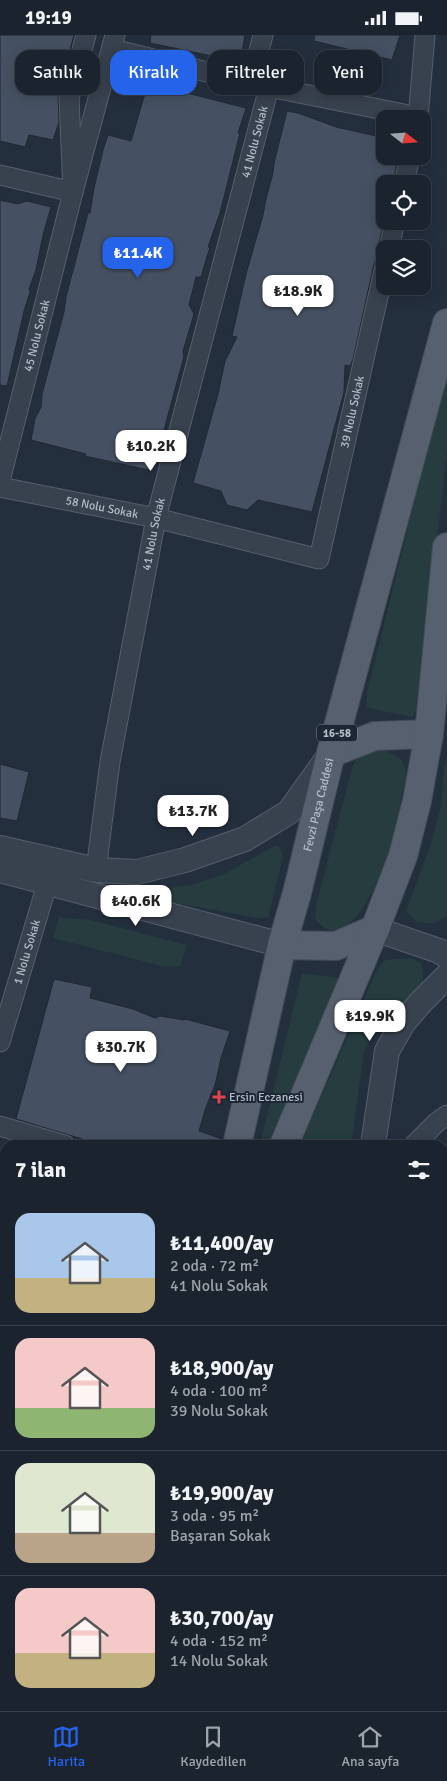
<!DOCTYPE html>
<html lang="tr">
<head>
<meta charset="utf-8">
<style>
	:root { --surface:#1b232e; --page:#282f3a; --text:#f1f3f6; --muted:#a0a4aa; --line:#39404a; --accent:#2563eb }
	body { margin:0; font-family:Signika,sans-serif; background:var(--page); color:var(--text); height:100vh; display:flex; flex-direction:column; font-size:19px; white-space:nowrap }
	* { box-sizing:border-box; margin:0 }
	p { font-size:16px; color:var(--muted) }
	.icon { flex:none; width:28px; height:28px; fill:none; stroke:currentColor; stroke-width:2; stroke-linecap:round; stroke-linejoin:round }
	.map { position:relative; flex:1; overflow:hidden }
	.drawer { position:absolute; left:0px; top:1105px; width:448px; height:571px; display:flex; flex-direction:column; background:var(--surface); border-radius:15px 15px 0 0; box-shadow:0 2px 12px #0003,0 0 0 1px var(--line) }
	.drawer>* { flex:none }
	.hud { position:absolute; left:15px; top:15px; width:418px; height:45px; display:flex; gap:10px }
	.needle { width:32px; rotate:107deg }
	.fabs { position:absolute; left:376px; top:75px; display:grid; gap:10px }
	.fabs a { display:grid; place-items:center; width:55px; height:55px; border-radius:10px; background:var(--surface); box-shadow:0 2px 12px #0003,0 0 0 1px var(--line); font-size:25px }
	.price { position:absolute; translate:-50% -42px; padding:0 11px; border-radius:10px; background:#fff; color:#222; font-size:16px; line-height:32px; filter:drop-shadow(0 1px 2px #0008) }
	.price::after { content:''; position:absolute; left:50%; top:30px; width:15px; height:11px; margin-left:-8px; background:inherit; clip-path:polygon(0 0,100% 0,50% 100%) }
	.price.on { background:var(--accent); color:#fff }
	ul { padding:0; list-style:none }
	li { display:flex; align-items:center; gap:15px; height:125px; padding:0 15px }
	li+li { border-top:1px solid var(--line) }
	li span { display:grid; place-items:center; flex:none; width:140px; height:100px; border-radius:15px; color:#555 }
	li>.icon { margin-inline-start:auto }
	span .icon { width:60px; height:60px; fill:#fffc; stroke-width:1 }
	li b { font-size:21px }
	h2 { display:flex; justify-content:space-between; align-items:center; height:60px; padding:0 15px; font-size:21px }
	.chip { padding:0 18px; border-radius:15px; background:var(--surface); box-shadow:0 2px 12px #0003,0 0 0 1px var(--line); font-size:18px; line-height:45px }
	.chip.on { background:var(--accent); color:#fff }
	.status { display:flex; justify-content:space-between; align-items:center; height:35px; padding:0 25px; background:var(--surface); direction:ltr }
	.status svg { height:14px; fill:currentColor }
	.menu { display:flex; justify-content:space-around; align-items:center; height:70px; border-top:1px solid var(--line); background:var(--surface); font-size:14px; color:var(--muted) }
	.menu a { display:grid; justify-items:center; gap:2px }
	.menu .on { color:var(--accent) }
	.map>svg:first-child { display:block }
</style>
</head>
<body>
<div class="status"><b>19:19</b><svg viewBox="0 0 49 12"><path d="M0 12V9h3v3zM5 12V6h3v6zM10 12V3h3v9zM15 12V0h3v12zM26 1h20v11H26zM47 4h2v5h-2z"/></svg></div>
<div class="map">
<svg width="447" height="1676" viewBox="0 0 447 1676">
	<rect width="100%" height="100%" fill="#242f3e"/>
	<path fill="#263c3f" d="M447,336v81l-28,250 -6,15 -37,-7 -9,-3v-14z
		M374,712l13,4 14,8c2,4 5,10 5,14 0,8 -4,19 -5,27 -3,13 -5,28 -9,41 -7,25 -41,122 -77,78l1,-14 37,-140 8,-14z
		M447,726v155l-14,8 -16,-2 -11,-11 25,-67 10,-37 3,-40z
		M276,810l4,3 3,9 -15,60 -10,1 -133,-24 -1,-5 10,-3 19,4 38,-5 33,-11z
		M59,882l31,3 97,25 -7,21h-18l-109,-28z
		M410,923l10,5 3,8v15l-45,41 -14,24 -13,94h-51l78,-177 8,-8z
		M302,938l37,5 -69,167h-10z"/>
	<path fill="#455162" stroke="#1f2835" d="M0,0h74l-16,60 1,27 -6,18 -24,-5 -4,12 -25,-6z
		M151,0h94l-5,29 -33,-9 -57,-12z
		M315,0h85l-8,25 -78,-19z
		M148,48l98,25 -8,25h2l-20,80 -12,34h2l-9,30h-5l-7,28 5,9 -11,37 1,5 -31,115 -68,-15 1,-2 -55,-14 4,-21 6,-12 1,-13 22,-82 2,-15 22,-84h2l4,-25 9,-38 5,-15 23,6z
		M287,76l11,2 38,14 49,11v18h13l-5,28h-8v33l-7,30 -1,11 -3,6 -21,95 -3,7 -5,-1 -1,27 -32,120 -54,-12 -11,10 -20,-5 -6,-14 -28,-8 25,-89 7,-33 12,-24 -5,-1 14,-62 17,-59 3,-16 7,-26 1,-10z
		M0,165l18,4 9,-3 24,6 -8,28 -7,35 -7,19 1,3 -6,19 -17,75 -7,-1z
		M0,729l29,8 -12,49 -17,-3z
		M54,944l38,8 -2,11 43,11 22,9 5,-2 24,4 1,-1 45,12 -9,27 -6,27 -9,22 -7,24 23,8v6h-120l-86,-26z"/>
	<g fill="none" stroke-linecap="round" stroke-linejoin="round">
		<g stroke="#565f6c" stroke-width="21">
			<g id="minor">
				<path d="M112,14l157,38 150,30"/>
				<path d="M251,48l12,-48"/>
				<path d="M418,84l7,-84"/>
				<path d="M0,140l73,17 -4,-94 17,-63"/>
				<path d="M404,149l6,-28"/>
				<path d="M389,214l6,-28"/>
				<path id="s1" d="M0,446l73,-289 42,-157"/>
				<path id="s2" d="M0,452l156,31 163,41 66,-293"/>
				<path id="s3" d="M96,835l14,-108 46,-244 113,-431"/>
				<path id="s4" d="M0,1007l51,-171"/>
				<path d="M0,1091l65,19"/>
				<path d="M414,1110l23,-23 10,-7"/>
				<path d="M442,1171l5,1"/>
				<path d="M0,1301l5,2"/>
				<path d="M442,1369l5,1"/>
				<path d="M442,1584l5,-6"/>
				<path d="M442,1603l5,5"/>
				<path d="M171,1671l14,5"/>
			</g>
		</g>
		<g stroke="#565f6c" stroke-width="26">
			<path id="tertiary" d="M0,813l96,22 41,2 48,-12 60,-21 44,-27 40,-56
				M0,835l282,75
				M375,894l64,22 8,5
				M373,1110l14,-94 16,-28 18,-21 26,-26
				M298,1676l1,-5"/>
		</g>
		<g stroke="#414a57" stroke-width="30">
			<g id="primary">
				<path d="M331,718l44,-17 54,-2"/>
				<path d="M282,910l54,1 39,-17"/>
				<path id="s5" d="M237,1110l45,-200 15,-52 34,-140 116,-430"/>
				<path d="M284,1110l91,-216 28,-73 14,-55 12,-67 18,-187"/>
				<path d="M93,1676l1,-5"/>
				<path d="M130,1676l1,-5"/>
			</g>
		</g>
		<use href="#minor" stroke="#38414e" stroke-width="19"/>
		<use href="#tertiary" stroke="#38414e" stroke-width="24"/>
		<use href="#primary" stroke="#56606e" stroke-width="28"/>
	</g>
	<path fill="#e0444e" stroke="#1d2633" stroke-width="2" d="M216.5 1054.5h5v5h5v5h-5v5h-5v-5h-5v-5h5z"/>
	<g text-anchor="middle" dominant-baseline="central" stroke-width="4" stroke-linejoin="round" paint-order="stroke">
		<rect fill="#1d2633" stroke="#878f9c" stroke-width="1" x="317" y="689.5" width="40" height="17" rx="4"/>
		<g font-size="11" font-weight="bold" fill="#b4bcc9">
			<text x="337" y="698">16-58</text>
		</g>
		<g font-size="12" fill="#b4bcc9" stroke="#1d2633">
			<text stroke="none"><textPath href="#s3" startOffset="746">41 Nolu Sokak</textPath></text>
			<text stroke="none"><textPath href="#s1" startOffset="150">45 Nolu Sokak</textPath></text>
			<text stroke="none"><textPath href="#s2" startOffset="478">39 Nolu Sokak</textPath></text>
			<text stroke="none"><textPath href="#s2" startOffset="104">58 Nolu Sokak</textPath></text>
			<text stroke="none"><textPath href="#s3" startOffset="341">41 Nolu Sokak</textPath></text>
			<text stroke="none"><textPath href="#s5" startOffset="350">Fevzi Paşa Caddesi</textPath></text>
			<text stroke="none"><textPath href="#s4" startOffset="94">1 Nolu Sokak</textPath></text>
		</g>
		<g font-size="12" fill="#b4bcc9" stroke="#1d2633" text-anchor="start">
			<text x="229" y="1062">Ersin Eczanesi</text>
		</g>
	</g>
</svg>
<div class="fabs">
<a><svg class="needle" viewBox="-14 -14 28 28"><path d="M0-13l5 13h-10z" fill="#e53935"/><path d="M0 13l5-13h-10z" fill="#a0a4aa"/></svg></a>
<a><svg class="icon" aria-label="locate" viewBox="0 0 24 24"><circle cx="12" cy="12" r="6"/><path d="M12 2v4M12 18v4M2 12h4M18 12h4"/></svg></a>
<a><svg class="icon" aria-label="layers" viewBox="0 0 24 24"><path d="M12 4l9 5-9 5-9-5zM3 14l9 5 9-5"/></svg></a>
</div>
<b class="price on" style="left:138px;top:244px">₺11.4K</b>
<b class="price" style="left:298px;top:282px">₺18.9K</b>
<b class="price" style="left:151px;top:437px">₺10.2K</b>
<b class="price" style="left:193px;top:802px">₺13.7K</b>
<b class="price" style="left:136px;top:892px">₺40.6K</b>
<b class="price" style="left:370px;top:1007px">₺19.9K</b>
<b class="price" style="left:121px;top:1038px">₺30.7K</b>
<div class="hud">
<a class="chip">Satılık</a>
<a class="chip on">Kiralık</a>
<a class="chip">Filtreler</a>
<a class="chip">Yeni</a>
</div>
<section class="drawer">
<h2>7 ilan<svg class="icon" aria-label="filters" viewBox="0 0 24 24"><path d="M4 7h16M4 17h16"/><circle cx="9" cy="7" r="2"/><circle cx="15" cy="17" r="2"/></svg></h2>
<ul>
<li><span style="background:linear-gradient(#a9c7e8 65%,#c2b280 0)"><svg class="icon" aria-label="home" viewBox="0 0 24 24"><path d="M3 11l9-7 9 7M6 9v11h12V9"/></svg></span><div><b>₺11,400/ay</b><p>2 oda · 72 m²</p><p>41 Nolu Sokak</p></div></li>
<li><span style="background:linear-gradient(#f6c9c9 70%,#8fb573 0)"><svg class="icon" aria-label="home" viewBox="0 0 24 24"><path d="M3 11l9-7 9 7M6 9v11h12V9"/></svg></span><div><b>₺18,900/ay</b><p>4 oda · 100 m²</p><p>39 Nolu Sokak</p></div></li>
<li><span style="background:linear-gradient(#dfe7d0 70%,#b9a48a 0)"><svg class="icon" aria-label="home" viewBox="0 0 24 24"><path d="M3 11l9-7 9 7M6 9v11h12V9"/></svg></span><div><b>₺19,900/ay</b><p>3 oda · 95 m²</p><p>Başaran Sokak</p></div></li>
<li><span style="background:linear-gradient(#f6c9c9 65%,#c2b280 0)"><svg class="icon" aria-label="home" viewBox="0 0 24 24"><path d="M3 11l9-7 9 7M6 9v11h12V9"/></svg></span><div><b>₺30,700/ay</b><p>4 oda · 152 m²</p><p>14 Nolu Sokak</p></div></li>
</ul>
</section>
</div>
<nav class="menu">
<a class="on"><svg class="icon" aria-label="map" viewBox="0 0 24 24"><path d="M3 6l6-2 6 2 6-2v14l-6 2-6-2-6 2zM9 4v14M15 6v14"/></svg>Harita</a>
<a><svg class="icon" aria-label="saved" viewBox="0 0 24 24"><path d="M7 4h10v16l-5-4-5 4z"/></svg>Kaydedilen</a>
<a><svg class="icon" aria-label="home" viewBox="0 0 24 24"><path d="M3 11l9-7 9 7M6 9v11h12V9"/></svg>Ana sayfa</a>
</nav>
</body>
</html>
